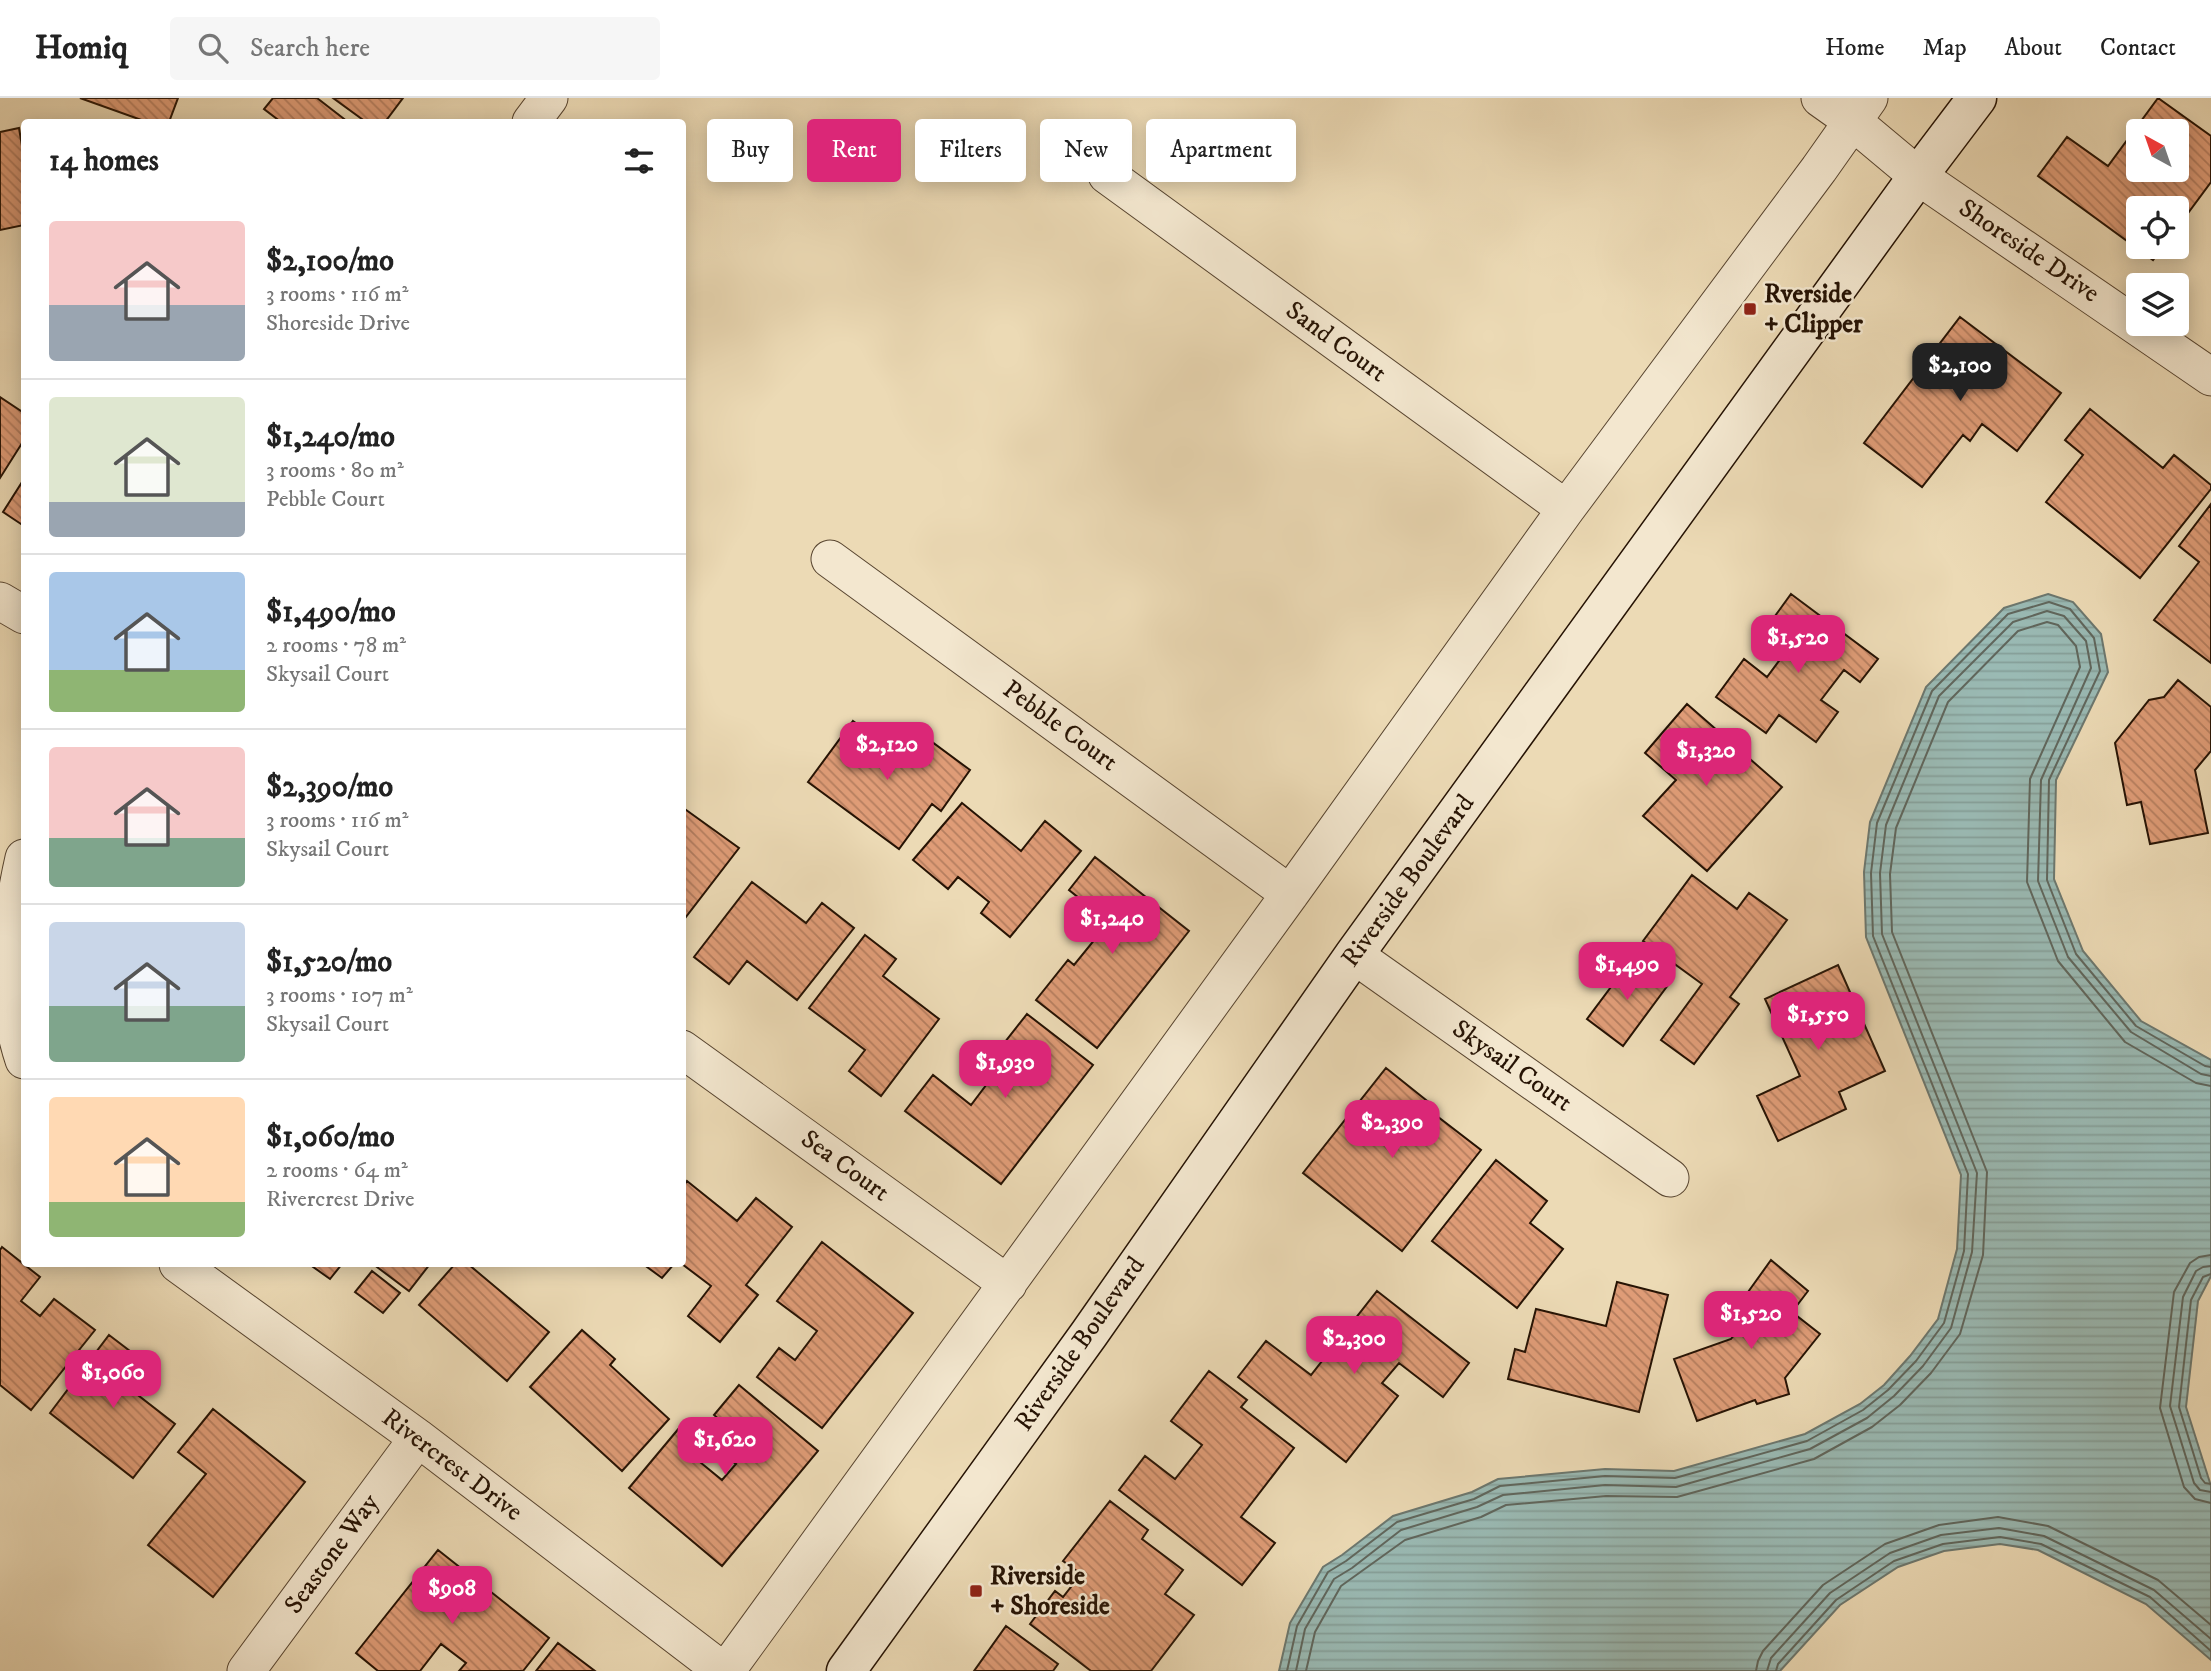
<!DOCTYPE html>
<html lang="en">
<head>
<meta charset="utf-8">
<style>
	:root { --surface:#fff; --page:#f6f6f6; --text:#222; --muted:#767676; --line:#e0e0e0; --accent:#db2777 }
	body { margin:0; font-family:"IM FELL DW Pica",serif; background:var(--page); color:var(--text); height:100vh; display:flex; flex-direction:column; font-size:26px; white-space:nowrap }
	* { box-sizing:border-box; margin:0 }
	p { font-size:23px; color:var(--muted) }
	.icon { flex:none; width:38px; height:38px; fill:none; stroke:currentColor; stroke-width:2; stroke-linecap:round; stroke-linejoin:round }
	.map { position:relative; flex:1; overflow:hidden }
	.details { position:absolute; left:21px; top:21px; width:665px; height:1148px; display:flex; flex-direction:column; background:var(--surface); border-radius:7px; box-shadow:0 4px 18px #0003 }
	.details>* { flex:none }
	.hud { position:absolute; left:707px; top:21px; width:665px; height:63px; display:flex; gap:14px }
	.needle { width:46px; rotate:320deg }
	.buttons { position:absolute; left:2126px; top:21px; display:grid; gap:14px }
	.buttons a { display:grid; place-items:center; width:63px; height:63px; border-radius:7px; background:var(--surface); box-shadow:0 4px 18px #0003; font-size:35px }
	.price { position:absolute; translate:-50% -60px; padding:0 16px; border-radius:14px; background:var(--accent); color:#fff; font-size:23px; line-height:46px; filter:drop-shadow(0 2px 4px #0008) }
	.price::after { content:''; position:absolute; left:50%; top:42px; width:21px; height:16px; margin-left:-10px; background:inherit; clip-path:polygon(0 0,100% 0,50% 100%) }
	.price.selected { background:#222; color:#fff }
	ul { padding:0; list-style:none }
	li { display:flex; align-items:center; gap:21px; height:175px; padding:0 28px }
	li+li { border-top:2px solid var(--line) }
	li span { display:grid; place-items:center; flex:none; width:196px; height:140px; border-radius:7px; color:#555 }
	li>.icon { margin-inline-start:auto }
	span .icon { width:84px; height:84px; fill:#fffc; stroke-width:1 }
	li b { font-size:30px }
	h2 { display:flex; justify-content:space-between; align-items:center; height:84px; padding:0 28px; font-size:30px }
	.tag { padding:0 24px; border-radius:7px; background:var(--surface); box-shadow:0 4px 18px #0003; font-size:24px; line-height:63px }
	.tag.selected { background:var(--accent); color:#fff }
	header { display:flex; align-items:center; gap:42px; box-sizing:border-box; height:98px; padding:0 35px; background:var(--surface); border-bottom:2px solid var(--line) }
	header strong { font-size:33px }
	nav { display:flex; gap:38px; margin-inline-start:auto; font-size:24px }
	.search { width:490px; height:63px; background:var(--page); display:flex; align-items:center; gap:18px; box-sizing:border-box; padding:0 24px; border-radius:7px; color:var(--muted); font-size:26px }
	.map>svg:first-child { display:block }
</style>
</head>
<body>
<header>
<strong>Homiq</strong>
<div class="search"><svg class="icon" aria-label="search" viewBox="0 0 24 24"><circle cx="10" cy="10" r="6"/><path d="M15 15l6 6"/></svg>Search here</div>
<nav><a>Home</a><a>Map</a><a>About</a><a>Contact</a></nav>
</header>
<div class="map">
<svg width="2211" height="1573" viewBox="0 0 2211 1573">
	<defs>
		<pattern id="water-rules" width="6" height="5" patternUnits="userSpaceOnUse" patternTransform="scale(1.75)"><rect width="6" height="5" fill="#9abab4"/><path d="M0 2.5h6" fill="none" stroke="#859f99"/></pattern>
		<pattern id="building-back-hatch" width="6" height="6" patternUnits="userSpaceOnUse" patternTransform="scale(1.75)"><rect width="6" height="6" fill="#df9c77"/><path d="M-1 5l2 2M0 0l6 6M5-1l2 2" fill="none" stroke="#b57e5f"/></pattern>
	</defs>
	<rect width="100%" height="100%" fill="#ecdab5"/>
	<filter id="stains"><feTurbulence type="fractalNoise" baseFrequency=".00286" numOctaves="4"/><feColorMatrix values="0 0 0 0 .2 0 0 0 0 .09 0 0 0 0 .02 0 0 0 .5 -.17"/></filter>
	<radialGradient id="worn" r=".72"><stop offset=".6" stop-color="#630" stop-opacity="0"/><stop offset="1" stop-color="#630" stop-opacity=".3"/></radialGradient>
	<path fill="url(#water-rules)" stroke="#6c776e" stroke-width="2" d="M2048,496l25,8 28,32 7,38 -52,108 -2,99 29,72 58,70 70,39v216l-13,25 -12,106 25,79v174l-65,-56 -108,-54 -38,-6 -56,7 -46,16 -58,38 -60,66h-501l11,-48 33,-56 19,-12 51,-39 79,-24 26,-13 107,-10 69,2 131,-37 55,-30 24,-19 26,-29 28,-37 19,-70 4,-74 -95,-238 -2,-65 6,-50 56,-135 78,-79z"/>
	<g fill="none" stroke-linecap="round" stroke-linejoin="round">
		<path stroke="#60665c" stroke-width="2" d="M2211,1157l-12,2 -9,6 -16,29 -14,116 24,79 11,12 16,4
			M2211,1168l-8,1 -7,4 -13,26 -13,109 24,77 6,7 11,2
			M2211,1176l-8,3 -12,23 -12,107 22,71 4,5 6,1
			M1287,1573l10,-45 31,-54 18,-11 51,-39 77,-23 26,-13 105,-10 70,2 132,-37 56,-31 25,-20 28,-29 28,-38 20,-72 4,-77 -95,-238 -2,-63 6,-50 55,-132 76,-77 41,-12 21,7 24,29 6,33 -51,109 -2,100 29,74 60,72 69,40 6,1
			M1296,1573l9,-42 29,-50 18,-11 49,-38 76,-23 26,-12 102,-10 71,2 134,-38 57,-31 27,-22 29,-30 28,-38 21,-76 5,-79 -95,-239 -2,-61 6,-48 53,-129 74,-74 34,-11 17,5 22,25 5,27 -50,112 -3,101 30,76 63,75 70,42 10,2
			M1306,1573l9,-39 26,-46 64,-46 76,-23 25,-12 100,-9 71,1 137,-38 58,-32 28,-22 31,-32 29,-39 23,-79 4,-83 -95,-240 -2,-58 6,-46 52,-126 70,-71 29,-9 11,3 18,21 4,21 -50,112 -3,103 31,79 67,81 71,41 15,3
			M1756,1573l2,-10 5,-10 60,-66 62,-41 54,-19 59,-8 50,9 110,54 53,45
			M1767,1573l4,-13 59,-65 60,-40 51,-18 58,-7 45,8 110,54 57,49
			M1776,1573l2,-7 58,-64 58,-39 49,-17 57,-7 41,7 109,53 61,54"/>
	</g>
	<path fill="url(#building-back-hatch)" stroke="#261304" stroke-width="2" fill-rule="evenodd" d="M80,0h98l-9,24h-22z
		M273,0h44l31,24h-67l-17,-13z
		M333,0h70l-18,24h-19z
		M2158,0l53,38v46l-34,46v-20h-39v39h25l-10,13 -115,-84 29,-39 41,29zM2138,33h39v39h-39z
		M19,30l3,18 2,-1v80l-24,5v-98z
		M1960,219l101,76 -44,58 -35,-27 -12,17 -7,-6 -41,52 -58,-44z
		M0,299l24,16v27l-24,38z
		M2090,311l73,59 11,-13 37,30v4l-71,89 -94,-76 37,-47 -18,-15z
		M24,381v47l-21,-14z
		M2211,406v159l-57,-43 45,-58 -20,-16z
		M1791,496l87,65 -18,23 -16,-12 -23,30 17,12 -22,30 -37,-27 -13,18 -50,-36 28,-38 23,18 32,-43 -24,-18z
		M2178,582l33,27v44l-16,19 13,63 -58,11 -9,-42 -14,3 -12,-62 34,-43 15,-3z
		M1687,606l95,83 -75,84 -64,-55 33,-36 -31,-27z
		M853,623l58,41 17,-23 42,31 -29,41 -9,-7 -33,45 -91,-67z
		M962,705l59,48 24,-30 36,30 -71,86 -29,-24 8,-11 -31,-25 -10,12 -35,-29z
		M682,709l57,41 -57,74z
		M1095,759l94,74 -92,117 -61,-48 32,-40 6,5 35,-43 -40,-32z
		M1692,777l45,34 12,-16 38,27 -57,77 9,7 -45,60 -33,-24 41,-56 -59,-43z
		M752,784l54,41 16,-20 32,25 -57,72 -50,-39 -18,23 -35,-27z
		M865,837l31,24 -13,17 56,43 -58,77 -32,-25 16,-21 -56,-42z
		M1632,861l36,26 -45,61 -36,-27z
		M1838,867l47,106 -46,21 7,17 -68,32 -21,-45 43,-20 -35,-77z
		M1027,916l66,51 -92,119 -96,-73 28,-36 38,30 28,-37 -9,-7z
		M1386,970l50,40 -3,5 48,37 -79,101 -99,-78z
		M1496,1062l51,41 -17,22 33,26 -46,59 -85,-67z
		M687,1083l50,40 19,-23 36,29 -46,58 12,10 -38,47 -32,-26 23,-30 -29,-22v-77z
		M822,1144l91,71 -91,115 -65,-51 22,-29 16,12 22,-29 -40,-30z
		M2,1149l38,30 -19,24 19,15 14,-17 41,31 -64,80 -31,-25v-135z
		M1771,1162l37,31 -16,21 28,22 -35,44 4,16 -32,10 -2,-4 -58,21 -23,-62 57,-20 23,-30 -11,-10z
		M309,1166h33l-12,15z
		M373,1166h57l-21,27z
		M455,1166h13l81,68 -42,49 -88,-76z
		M643,1166h31l-12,14z
		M372,1173l28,22 -17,20 -28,-21z
		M1617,1184l51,13 -29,117 -131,-33 7,-30 10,3 11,-43 70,17z
		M1377,1193l92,72 -26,34 -44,-34 -17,20 16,13 -52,66 -108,-85 28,-36 45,34z
		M582,1232l33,29 -5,6 59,54 -47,52 -92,-84z
		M109,1237l34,26 -18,24 50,39 -42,54 -83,-65z
		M1209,1273l38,29 -6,7 53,41 -53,69 34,26 -33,42 -123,-95 26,-34 30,23 27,-34 -31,-24z
		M739,1287l79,66 -96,115 -93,-78 51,-61 25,20 -10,11 27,22 14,-16 -12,-9 16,-18 -26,-22z
		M213,1311l92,73 -92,115 -65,-52 58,-71 -28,-22z
		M1110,1403l38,29 -6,9 41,31 -18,24 29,21 -43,56h-60l-61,-47 25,-33 8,6 18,-23 -18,-13z
		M438,1452l111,88 -26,33h-64l7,-8 -25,-19 -21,27h-42l-22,-18z
		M1006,1528l52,38 -5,7h-79z
		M558,1545l37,28h-59z"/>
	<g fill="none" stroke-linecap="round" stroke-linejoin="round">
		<g stroke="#584530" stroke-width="39">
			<path id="street" d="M1820,0l31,22 67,56 293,201
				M531,24l18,-24
				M1107,77l459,334
				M830,461l460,335
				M0,503l24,14
				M24,760c-15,66 -22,137 0,202
				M1354,857l316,223
				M682,951l326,235
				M178,1166l240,174 305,233
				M246,1573l172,-233
				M726,1573l564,-777 276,-385 253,-340 50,-71"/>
		</g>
		<g stroke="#261304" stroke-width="41">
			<path id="secondary" d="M846,1573l243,-337 265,-379 564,-779 59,-78"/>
		</g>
		<use href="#street" stroke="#f3e7cf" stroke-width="37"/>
		<use href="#secondary" stroke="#f3e7cf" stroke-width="38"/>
	</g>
	<g fill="#8f2418" stroke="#f3e7cf" stroke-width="2.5">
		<rect x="1743" y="204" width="14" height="14" rx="3.5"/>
		<rect x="969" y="1486" width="14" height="14" rx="3.5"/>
	</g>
	<g text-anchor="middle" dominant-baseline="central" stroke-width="5" stroke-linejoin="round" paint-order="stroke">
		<g font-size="26" fill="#261304" stroke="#f3e7cf">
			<text transform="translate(2029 153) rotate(34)">Shoreside Drive</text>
			<text transform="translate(1336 244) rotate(36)">Sand Court</text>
			<text transform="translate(1060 628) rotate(36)">Pebble Court</text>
			<text transform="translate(1408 783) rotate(-54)">Riverside Boulevard</text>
			<text transform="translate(1512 968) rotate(35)">Skysail Court</text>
			<text transform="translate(845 1068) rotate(36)">Sea Court</text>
			<text transform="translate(1080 1246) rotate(-55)">Riverside Boulevard</text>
			<text transform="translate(452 1367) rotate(37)">Rivercrest Drive</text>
			<text transform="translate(332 1456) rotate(-54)">Seastone Way</text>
		</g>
		<g font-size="26" font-weight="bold" fill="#261304" stroke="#f3e7cf" text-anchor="start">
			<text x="1764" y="196">Rverside<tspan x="1764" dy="30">+ Clipper</tspan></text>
			<text x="990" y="1478">Riverside<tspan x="990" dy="30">+ Shoreside</tspan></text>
		</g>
	</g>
	<rect width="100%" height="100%" filter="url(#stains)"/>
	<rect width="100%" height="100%" fill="url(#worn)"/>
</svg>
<div class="buttons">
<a><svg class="needle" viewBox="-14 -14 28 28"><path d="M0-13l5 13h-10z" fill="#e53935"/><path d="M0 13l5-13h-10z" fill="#767676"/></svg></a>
<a><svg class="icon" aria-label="locate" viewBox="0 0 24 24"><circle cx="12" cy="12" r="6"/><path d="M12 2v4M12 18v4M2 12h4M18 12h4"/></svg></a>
<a><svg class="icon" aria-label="layers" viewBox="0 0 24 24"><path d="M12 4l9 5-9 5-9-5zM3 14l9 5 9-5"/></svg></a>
</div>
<b class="price selected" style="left:1960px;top:305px">$2,100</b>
<b class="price" style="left:1798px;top:577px">$1,520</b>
<b class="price" style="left:887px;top:684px">$2,120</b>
<b class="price" style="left:1706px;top:690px">$1,320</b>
<b class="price" style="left:1112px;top:858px">$1,240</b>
<b class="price" style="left:1627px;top:904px">$1,490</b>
<b class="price" style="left:1818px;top:954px">$1,550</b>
<b class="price" style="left:1005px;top:1002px">$1,930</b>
<b class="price" style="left:1392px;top:1062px">$2,390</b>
<b class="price" style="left:1751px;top:1253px">$1,520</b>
<b class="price" style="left:1354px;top:1278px">$2,300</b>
<b class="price" style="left:113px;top:1312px">$1,060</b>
<b class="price" style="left:725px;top:1379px">$1,620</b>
<b class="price" style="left:452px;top:1528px">$908</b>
<div class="hud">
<a class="tag">Buy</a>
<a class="tag selected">Rent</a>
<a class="tag">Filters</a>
<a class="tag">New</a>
<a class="tag">Apartment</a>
</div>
<section class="details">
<h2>14 homes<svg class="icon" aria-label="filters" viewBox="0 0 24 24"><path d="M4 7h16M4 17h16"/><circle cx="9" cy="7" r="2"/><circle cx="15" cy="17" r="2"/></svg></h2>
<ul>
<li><span style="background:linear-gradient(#f6c9c9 60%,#9aa5b1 0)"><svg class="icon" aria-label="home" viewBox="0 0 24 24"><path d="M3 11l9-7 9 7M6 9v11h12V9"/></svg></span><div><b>$2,100/mo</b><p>3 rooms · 116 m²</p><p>Shoreside Drive</p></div></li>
<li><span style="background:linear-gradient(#dfe7d0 75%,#9aa5b1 0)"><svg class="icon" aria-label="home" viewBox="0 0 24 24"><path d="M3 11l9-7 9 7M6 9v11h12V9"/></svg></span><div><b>$1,240/mo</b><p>3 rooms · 80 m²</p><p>Pebble Court</p></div></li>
<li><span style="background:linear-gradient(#a9c7e8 70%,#8fb573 0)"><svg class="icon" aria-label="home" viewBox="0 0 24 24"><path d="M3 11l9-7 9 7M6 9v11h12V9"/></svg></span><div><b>$1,490/mo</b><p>2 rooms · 78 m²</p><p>Skysail Court</p></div></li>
<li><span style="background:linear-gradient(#f6c9c9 65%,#7fa58c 0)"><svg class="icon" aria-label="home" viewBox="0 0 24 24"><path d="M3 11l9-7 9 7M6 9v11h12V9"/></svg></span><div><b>$2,390/mo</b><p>3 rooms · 116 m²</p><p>Skysail Court</p></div></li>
<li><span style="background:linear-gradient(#c9d6e8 60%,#7fa58c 0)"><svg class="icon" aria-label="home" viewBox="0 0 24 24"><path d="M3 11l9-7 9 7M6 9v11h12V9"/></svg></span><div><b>$1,520/mo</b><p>3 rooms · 107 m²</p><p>Skysail Court</p></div></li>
<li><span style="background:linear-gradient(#ffd9b3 75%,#8fb573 0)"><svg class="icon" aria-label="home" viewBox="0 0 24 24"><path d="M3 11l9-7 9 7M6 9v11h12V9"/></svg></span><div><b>$1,060/mo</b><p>2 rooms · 64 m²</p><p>Rivercrest Drive</p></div></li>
</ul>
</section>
</div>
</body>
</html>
